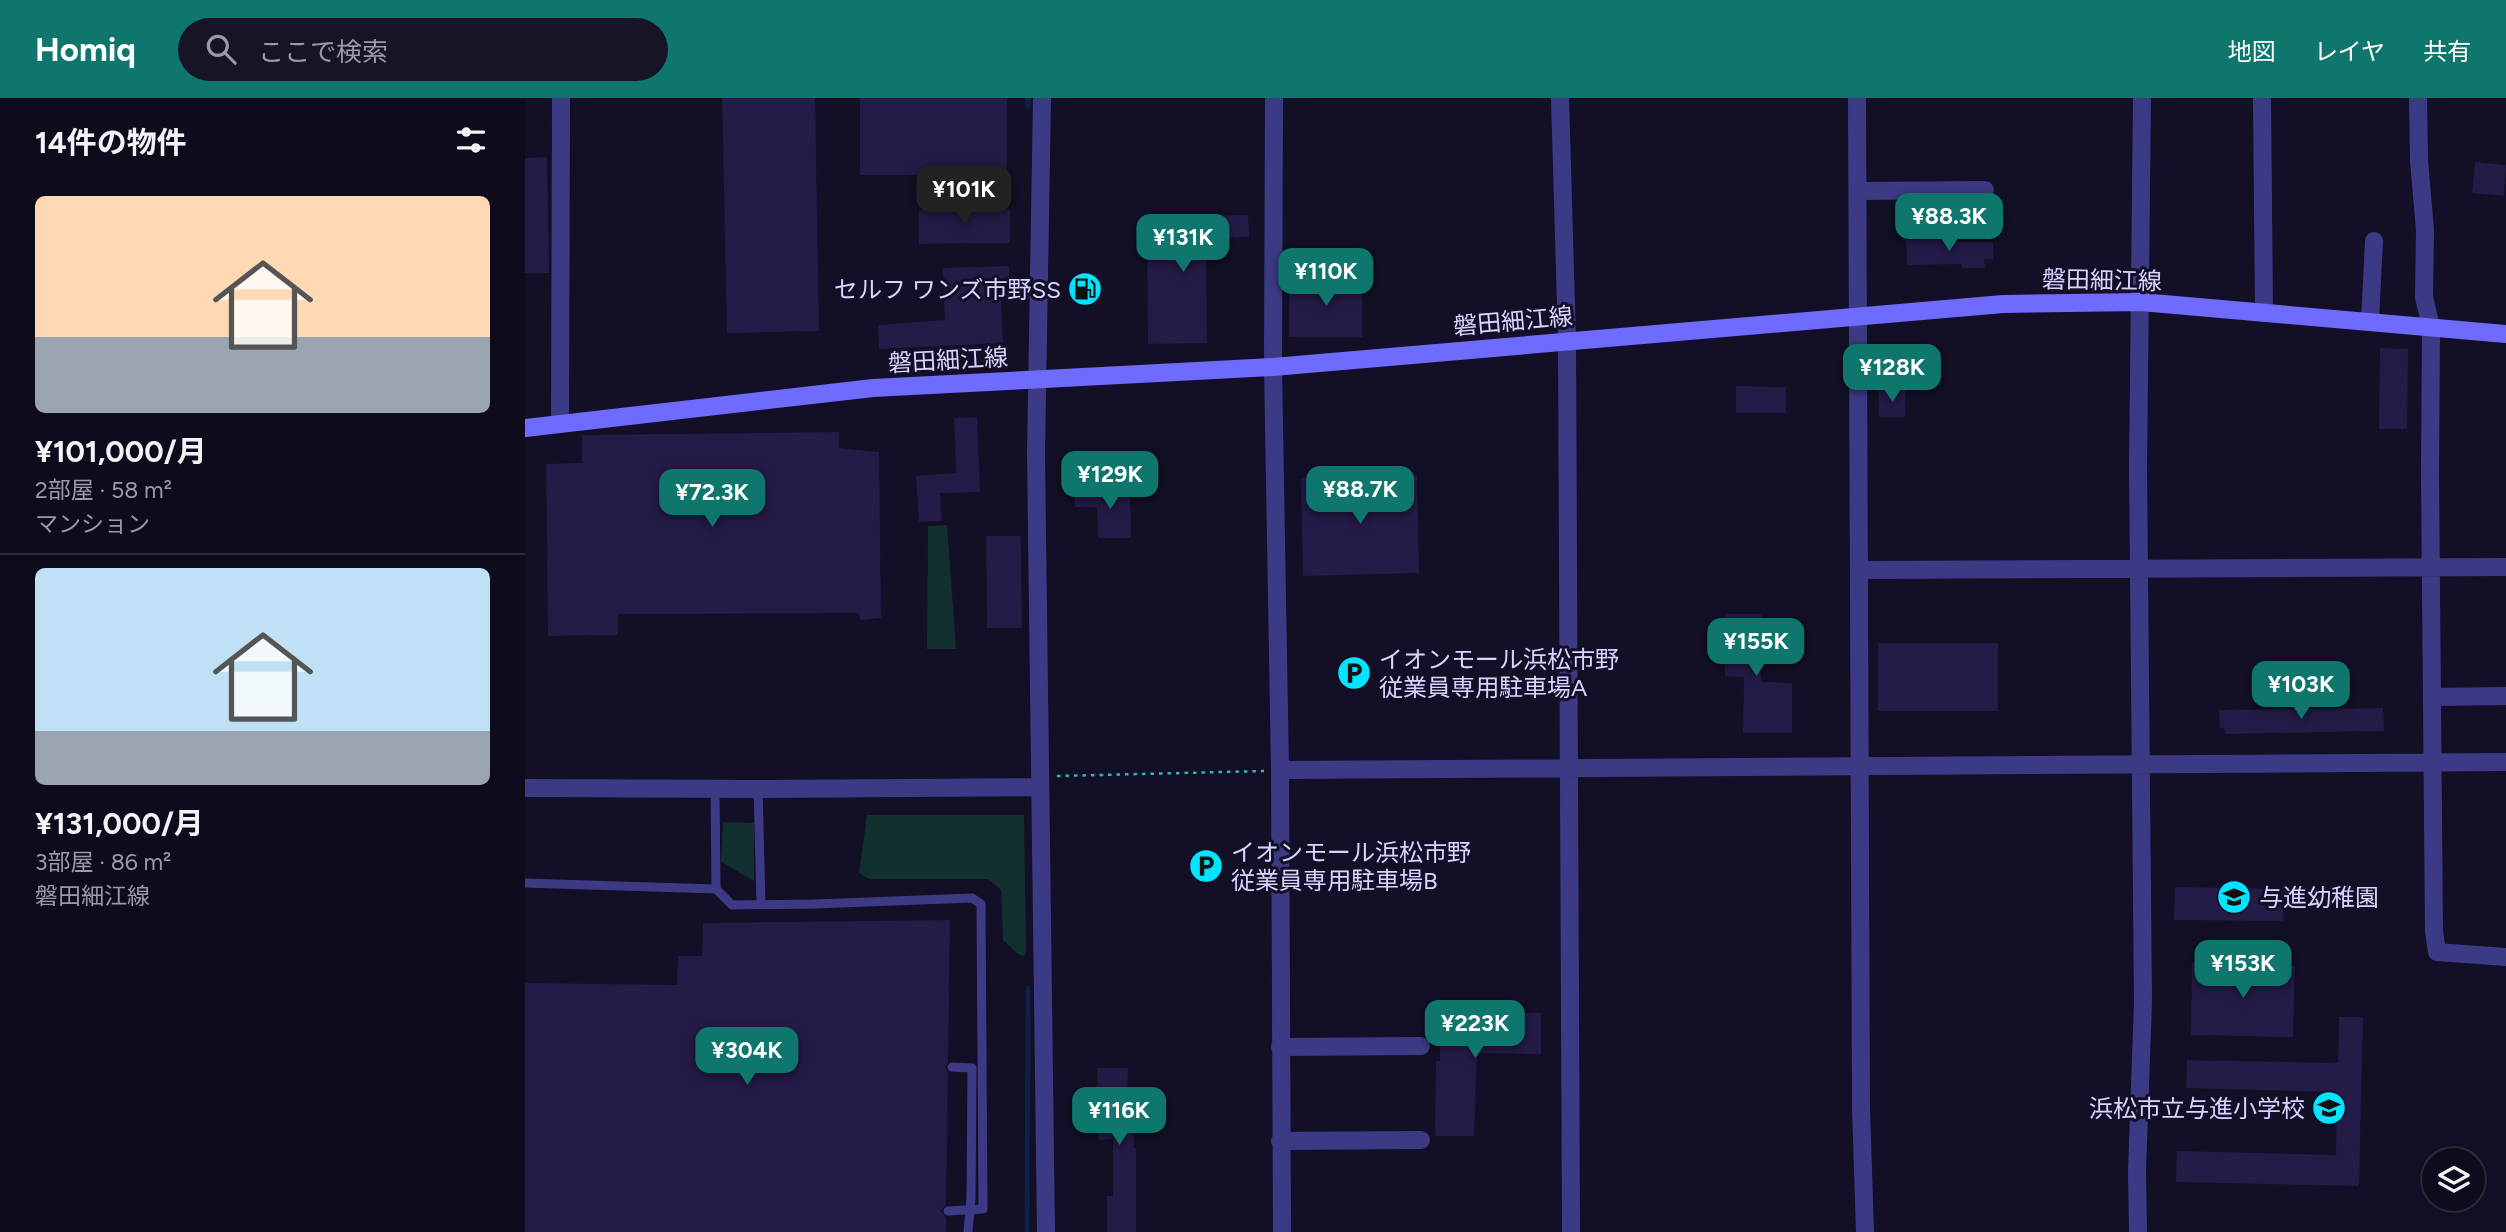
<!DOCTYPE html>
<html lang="ja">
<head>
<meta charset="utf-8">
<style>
	:root { --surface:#0e0b1c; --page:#171425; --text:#f1f3f6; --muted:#9b9ba3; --line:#2e2b3b; --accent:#0f766e }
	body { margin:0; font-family:Figtree,"Noto Sans JP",sans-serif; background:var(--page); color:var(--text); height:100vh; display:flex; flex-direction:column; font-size:26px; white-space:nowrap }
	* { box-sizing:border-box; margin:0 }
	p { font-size:23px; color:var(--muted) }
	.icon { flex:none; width:38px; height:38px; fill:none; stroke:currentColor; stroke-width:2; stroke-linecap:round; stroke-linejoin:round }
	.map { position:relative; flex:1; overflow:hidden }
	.side { display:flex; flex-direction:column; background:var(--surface); width:525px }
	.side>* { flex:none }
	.controls { position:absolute; left:1897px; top:1050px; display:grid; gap:14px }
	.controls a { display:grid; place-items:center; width:63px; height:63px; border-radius:50%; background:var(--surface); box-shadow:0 7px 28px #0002,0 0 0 2px var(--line); font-size:35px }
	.price { position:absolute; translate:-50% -60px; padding:0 16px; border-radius:14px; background:var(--accent); color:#fff; font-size:23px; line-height:46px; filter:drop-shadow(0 2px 4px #0008) }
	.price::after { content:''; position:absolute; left:50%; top:42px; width:21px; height:16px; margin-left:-10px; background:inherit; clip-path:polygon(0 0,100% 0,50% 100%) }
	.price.selected { background:#222; color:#fff }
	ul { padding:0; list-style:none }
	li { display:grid; align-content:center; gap:14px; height:371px; padding:0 35px }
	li+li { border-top:2px solid var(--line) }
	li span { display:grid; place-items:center; height:217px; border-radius:10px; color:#555 }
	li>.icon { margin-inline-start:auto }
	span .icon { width:126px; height:126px; fill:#fffc; stroke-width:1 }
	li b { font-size:30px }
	h2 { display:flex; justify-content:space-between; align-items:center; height:84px; padding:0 35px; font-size:30px }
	header { display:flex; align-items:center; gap:42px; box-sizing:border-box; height:98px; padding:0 35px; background:var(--accent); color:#fff }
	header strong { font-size:33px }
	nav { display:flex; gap:38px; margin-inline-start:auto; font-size:24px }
	.search { width:490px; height:63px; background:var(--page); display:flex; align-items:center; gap:18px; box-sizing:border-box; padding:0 24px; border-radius:38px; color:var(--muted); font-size:26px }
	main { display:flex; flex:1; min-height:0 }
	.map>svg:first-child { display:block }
</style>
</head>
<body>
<header>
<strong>Homiq</strong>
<div class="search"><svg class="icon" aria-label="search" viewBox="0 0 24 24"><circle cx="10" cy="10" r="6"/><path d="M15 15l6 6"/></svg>ここで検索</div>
<nav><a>地図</a><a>レイヤ</a><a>共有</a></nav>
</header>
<main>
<section class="side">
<h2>14件の物件<svg class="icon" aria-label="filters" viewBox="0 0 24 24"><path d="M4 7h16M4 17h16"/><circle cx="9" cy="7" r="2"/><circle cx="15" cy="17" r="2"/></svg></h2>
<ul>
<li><span style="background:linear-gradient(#ffd9b3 65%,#9aa5b1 0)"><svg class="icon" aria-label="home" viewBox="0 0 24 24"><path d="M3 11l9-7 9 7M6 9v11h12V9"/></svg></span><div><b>¥101,000/月</b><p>2部屋 · 58 m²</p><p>マンション</p></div></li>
<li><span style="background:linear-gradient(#bfe0f5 75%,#9aa5b1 0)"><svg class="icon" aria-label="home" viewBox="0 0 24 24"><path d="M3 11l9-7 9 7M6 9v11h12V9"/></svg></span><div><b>¥131,000/月</b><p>3部屋 · 86 m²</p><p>磐田細江線</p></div></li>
</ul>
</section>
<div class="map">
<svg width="1981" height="1134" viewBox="0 0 1981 1134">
	<rect width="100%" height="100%" fill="#130f26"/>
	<path fill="#12302f" d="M422,427l9,124h-29l1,-123z
		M342,717h157l2,136 -2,5 -6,-2 -15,-14 -2,-50 -13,-11h-119l-10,-6z
		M198,724l31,1v58l-33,-19z"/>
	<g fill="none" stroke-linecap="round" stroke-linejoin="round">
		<path stroke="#0c2248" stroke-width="5" d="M503,0v8
			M502,1134l1,-244"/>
	</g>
	<path fill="#241b47" d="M197,0h93l4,233 -92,2z
		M335,0h147v77h-147z
		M22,59l2,116h-24v-115z
		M1950,64l31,3 -2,31 -32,-3z
		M485,111v34l-91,1v-34z
		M723,117l1,22 -43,1 1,105 -59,1 -1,-127z
		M1430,141l1,3h37v17h-9l1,9h-23v-4l-55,1 -1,-25z
		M484,168l1,33h-9l2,44 -124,6 -1,-24 67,-5 -2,-52z
		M837,180v59h-73v-58z
		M1855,250l28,1 -1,80h-28z
		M1211,288l50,1v26h-50z
		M1354,292h26v27h-26z
		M452,319l3,75 -40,1 2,28 -23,1 -3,-46 40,-3 -2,-55z
		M314,334v16l40,4 2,166 -20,2 -3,-7 -240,1v21l-70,1 -2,-172 36,-1v-28z
		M892,377l2,98 -116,3 -2,-98z
		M605,388l1,52h-33l-1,-31h-22v-13h23v-7z
		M461,438h35l1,92h-35z
		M1200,516h36v68l31,1v50h-49l1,-56 -19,-1z
		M1353,545h120v68h-120z
		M1858,610l1,23 -159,3 -1,-6h-4l-1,-18z
		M1650,789l109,2 -1,32 -109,-1z
		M425,822l-2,142 -3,5 3,5 -2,132 -5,7 5,7v14h-421v-249l152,2 1,-29h24l1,-33z
		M1667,865l103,3 -2,71 -102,-2z
		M915,914l101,1v41l-64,-1 -3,83h-39l1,-75h4z
		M1814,919h24l-4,169 -183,-4 1,-31 159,4 1,-63 -151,-4 1,-28 151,3z
		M572,970h31l-1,34h6l1,46h2v84h-29v-36h6v-57l-14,1z"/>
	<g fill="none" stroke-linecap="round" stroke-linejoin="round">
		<path stroke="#2fb8b0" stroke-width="2.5" stroke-dasharray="3.5 5" stroke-linecap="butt" d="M532,678l207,-5"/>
		<path stroke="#3d3a85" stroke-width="9" d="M190,691l1,100
			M233,691l3,115
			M0,785l191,6 16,16 83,-1
			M427,969l20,1 -1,130 -3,34"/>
		<path stroke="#3d3a85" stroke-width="18" d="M749,0l-1,269 7,403 2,462
			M1035,0l7,242 4,892
			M1737,0l2,214
			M1893,0l1,63 6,69 -1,67 7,30 -1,147 4,457 3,21 69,5
			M1333,93l127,-1
			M1845,223l4,-80
			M35,326l1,-326
			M1336,472l645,-3
			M1908,599l73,-1
			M755,672l1226,-8
			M755,949l141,-1
			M755,1043l141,-1
			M1613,1134l-1,-61 6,-169 -5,-535 4,-369"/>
		<path stroke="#3d3a85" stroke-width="18" d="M517,0l-6,356 10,778
			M1332,0l4,1010 4,124
			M0,690l233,1 282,-2"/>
		<path stroke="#6f6bff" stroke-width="18" d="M0,330l348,-40 400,-21 730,-63 138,-2 365,32"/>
		<path stroke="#3d3a85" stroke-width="9" d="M290,806l157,-6 9,6 2,305 -35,2"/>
	</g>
	<defs>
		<g id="fuel-disc" transform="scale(1.75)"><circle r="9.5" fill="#00e5ff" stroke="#130f26"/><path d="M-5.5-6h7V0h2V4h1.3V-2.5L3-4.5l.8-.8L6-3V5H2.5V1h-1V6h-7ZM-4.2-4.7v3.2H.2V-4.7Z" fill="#111"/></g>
		<g id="parking-disc" transform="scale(1.75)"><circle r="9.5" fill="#00e5ff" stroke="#130f26"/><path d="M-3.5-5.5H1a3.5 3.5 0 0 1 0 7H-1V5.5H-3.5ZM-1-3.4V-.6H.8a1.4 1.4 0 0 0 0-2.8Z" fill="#111"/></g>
		<g id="school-disc" transform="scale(1.75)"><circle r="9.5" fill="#00e5ff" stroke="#130f26"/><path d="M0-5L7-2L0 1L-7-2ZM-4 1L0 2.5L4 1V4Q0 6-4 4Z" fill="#111"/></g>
	</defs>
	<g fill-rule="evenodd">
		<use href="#fuel-disc" x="560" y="191"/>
		<use href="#parking-disc" x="829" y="575"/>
		<use href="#parking-disc" x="681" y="768"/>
		<use href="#school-disc" x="1709" y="799"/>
		<use href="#school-disc" x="1804" y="1010"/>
	</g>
	<g text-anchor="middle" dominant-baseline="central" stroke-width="6" stroke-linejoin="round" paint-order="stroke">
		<g font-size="24" fill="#d9d4ff" stroke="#130f26">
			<text transform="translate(1577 182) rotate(1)">磐田細江線</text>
			<text transform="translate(988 223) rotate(-5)">磐田細江線</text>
			<text transform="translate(423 262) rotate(-3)">磐田細江線</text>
		</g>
		<g font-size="24" fill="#d9d4ff" stroke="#130f26" text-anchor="start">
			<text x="536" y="191" text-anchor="end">セルフ ワンズ市野SS</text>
			<text x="854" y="561">イオンモール浜松市野<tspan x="854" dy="28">従業員専用駐車場A</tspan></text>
			<text x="706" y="754">イオンモール浜松市野<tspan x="706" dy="28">従業員専用駐車場B</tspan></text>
			<text x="1734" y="799">与進幼稚園</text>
			<text x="1780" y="1010" text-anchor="end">浜松市立与進小学校</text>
		</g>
	</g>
</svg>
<div class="controls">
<a><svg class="icon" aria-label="layers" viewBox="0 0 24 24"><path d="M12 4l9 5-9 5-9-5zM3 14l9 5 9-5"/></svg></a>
</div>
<b class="price selected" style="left:439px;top:128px">¥101K</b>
<b class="price" style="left:1424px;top:155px">¥88.3K</b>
<b class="price" style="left:658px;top:176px">¥131K</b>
<b class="price" style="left:801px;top:210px">¥110K</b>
<b class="price" style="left:1367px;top:306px">¥128K</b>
<b class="price" style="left:585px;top:413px">¥129K</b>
<b class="price" style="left:835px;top:428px">¥88.7K</b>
<b class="price" style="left:187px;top:431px">¥72.3K</b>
<b class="price" style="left:1231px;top:580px">¥155K</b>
<b class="price" style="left:1776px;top:623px">¥103K</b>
<b class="price" style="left:1718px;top:902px">¥153K</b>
<b class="price" style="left:950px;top:962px">¥223K</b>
<b class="price" style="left:222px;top:989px">¥304K</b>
<b class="price" style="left:594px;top:1049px">¥116K</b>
</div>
</main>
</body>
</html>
